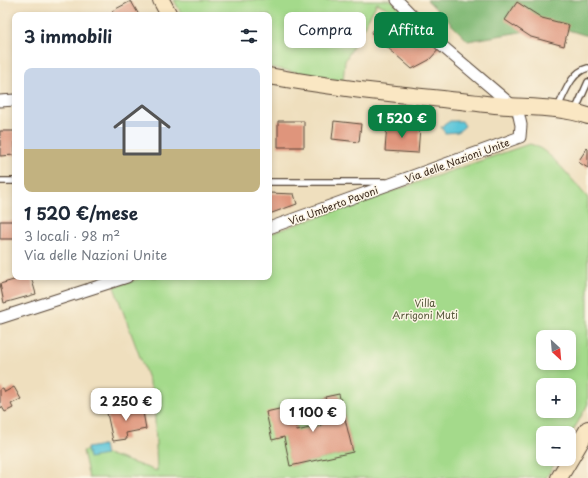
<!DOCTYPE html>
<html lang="it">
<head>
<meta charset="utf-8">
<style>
	:root { --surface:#fff; --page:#f2f2f3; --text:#1f2937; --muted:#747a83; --accent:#0b8043 }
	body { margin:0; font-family:"Playpen Sans",sans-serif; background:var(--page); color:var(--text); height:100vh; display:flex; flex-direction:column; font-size:15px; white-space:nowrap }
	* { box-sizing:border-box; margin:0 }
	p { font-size:13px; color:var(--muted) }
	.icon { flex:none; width:22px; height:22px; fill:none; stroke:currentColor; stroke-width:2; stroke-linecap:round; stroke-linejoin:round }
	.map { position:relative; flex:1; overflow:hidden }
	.details { position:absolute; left:12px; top:12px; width:260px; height:268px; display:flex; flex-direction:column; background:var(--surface); border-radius:8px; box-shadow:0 2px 6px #0003 }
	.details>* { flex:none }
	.hud { position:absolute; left:284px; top:12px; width:244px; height:36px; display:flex; gap:8px }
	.needle { width:26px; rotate:154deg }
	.fabs { position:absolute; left:536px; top:330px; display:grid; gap:8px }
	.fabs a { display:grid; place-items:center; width:40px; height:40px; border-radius:8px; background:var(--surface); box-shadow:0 2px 6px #0003; font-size:20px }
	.price { position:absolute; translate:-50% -34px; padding:0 9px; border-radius:8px; background:#fff; color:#222; font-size:13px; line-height:26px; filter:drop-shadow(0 1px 2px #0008) }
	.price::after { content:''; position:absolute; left:50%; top:24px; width:12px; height:9px; margin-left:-6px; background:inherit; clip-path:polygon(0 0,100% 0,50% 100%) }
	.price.on { background:var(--accent); color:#fff }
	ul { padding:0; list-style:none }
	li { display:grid; align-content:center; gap:8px; height:212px; padding:0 12px }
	li span { display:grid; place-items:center; height:124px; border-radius:8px; color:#555 }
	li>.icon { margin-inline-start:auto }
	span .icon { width:72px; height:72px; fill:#fffc; stroke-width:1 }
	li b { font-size:17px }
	h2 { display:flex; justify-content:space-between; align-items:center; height:48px; padding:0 12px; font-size:17px }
	.tag { padding:0 14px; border-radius:8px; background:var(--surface); box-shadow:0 2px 6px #0003; font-size:14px; line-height:36px }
	.tag.on { background:var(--accent); color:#fff }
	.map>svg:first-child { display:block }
</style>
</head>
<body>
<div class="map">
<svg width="588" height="478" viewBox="0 0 588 478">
	<rect width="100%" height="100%" fill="#fcf5e5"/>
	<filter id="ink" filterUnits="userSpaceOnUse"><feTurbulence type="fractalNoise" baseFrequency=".025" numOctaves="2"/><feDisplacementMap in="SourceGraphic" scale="8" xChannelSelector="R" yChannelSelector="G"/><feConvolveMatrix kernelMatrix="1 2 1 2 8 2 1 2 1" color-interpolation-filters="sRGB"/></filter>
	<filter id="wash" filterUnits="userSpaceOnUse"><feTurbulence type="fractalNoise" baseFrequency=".012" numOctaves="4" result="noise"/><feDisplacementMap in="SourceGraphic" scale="16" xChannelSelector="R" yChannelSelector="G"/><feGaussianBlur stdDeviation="0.9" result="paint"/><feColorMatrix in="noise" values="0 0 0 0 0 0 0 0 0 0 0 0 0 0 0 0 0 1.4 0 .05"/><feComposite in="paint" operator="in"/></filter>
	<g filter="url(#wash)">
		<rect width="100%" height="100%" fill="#efdfbe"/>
		<path fill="#a4da8b" stroke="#708254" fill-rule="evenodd" d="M174,0h217l22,21 -36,-18 -32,58 -2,20 -74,-14v-52h-87z
			M529,144c19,2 46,40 59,54v206l-19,34v-5h-26v26h14l-11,19h-457l-6,-27 9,-2 65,22 -3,-76 -40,-108 30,-10h125v-43zM543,337h26v26h-26zM543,385h26v26h-26zM339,394l14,58 -62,14 -7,-29 8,-31 5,25 25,-6 -4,-17 9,-2 -2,-9z"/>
		<path fill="#83ba77" stroke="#5f724a" d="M427,0h161v36l-33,-10 -87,15z"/>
		<path fill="#5dc6d9" stroke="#4c787c" d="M450,121h12l3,5 -7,6 -13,1 -4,-6z
			M104,445l2,10 -17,3 -2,-10z"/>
		<g id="blocks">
			<path fill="#df957b" d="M131,1l8,14h-24l-3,-4z
				M517,2l25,16 27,7 -5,21 -33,-9 -26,-17z
				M387,13l20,18 8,-13 27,28 -13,14 -17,9 -41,-36z
				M278,121h26v26h-26z
				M334,121l27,3 -2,18 -27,-3z
				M387,124l33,3 -2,26 -33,-2z
				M0,131h15v24l-15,1z
				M587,148l1,1v19l-10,-6z
				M269,193l25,1 3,10 -28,10z
				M0,221h15v18h-15z
				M24,277h7l5,17 -32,9 -4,-19z
				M14,387l7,12 -10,5 2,4 -8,4 -3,-5 -2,1v-19l3,-1 2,4z
				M339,394l14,58 -63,14 -6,-29 -12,3 -6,-28 26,-6 5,25 25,-6 -4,-17 9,-2 -2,-9z
				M142,406l4,23 -20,4 1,6 -14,2 -6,-28z"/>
		</g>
	</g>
	<g filter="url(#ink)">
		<use href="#blocks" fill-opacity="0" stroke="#564536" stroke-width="1"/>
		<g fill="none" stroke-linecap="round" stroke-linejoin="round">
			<g stroke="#564536" stroke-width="8">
				<path id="lane" d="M558,107c7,-14 13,-35 30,-39
					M575,111l13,-29
					M0,181h15
					M269,182h116"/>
			</g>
			<g stroke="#564536" stroke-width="13">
				<path id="street" d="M397,0l45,46 72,61
					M0,101l15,-1
					M269,228l251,-91 1,-12 -4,-18
					M0,318l127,-41"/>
			</g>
			<g stroke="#564536" stroke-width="18">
				<path id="secondary" d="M161,0l8,15
					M269,76c75,14 151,20 226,29 30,3 64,1 93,11
					M559,478l29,-49"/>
			</g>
			<use href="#lane" stroke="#fff" stroke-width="5.5"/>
			<use href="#street" stroke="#fff" stroke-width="11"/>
			<use href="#secondary" stroke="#fae7c3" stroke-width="16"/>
		</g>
	</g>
	<g text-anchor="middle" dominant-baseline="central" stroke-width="3" stroke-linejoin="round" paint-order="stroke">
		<g font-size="10" fill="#3b2a1e" stroke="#fcf5e5">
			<text transform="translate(457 160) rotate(-20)">Via delle Nazioni Unite</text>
			<text transform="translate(333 205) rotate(-20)">Via Umberto Pavoni</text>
		</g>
		<g font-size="10" fill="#555639" stroke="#fcf5e5">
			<text x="425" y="302">Villa<tspan x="425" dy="12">Arrigoni Muti</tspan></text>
		</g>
	</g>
</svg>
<div class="fabs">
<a><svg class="needle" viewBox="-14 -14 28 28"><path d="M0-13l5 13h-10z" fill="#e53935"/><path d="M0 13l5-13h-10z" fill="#747a83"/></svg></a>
<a>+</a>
<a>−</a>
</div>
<b class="price on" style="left:402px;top:139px">1 520 €</b>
<b class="price" style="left:126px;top:422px">2 250 €</b>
<b class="price" style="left:313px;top:433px">1 100 €</b>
<div class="hud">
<a class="tag">Compra</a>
<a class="tag on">Affitta</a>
</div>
<section class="details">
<h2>3 immobili<svg class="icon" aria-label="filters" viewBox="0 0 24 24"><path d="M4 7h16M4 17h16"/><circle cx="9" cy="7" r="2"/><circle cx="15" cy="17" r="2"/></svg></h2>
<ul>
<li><span style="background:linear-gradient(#c9d6e8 65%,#c2b280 0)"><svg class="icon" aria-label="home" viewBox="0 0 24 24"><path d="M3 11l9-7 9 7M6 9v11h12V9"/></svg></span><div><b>1 520 €/mese</b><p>3 locali · 98 m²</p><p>Via delle Nazioni Unite</p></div></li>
</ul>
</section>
</div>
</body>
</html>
